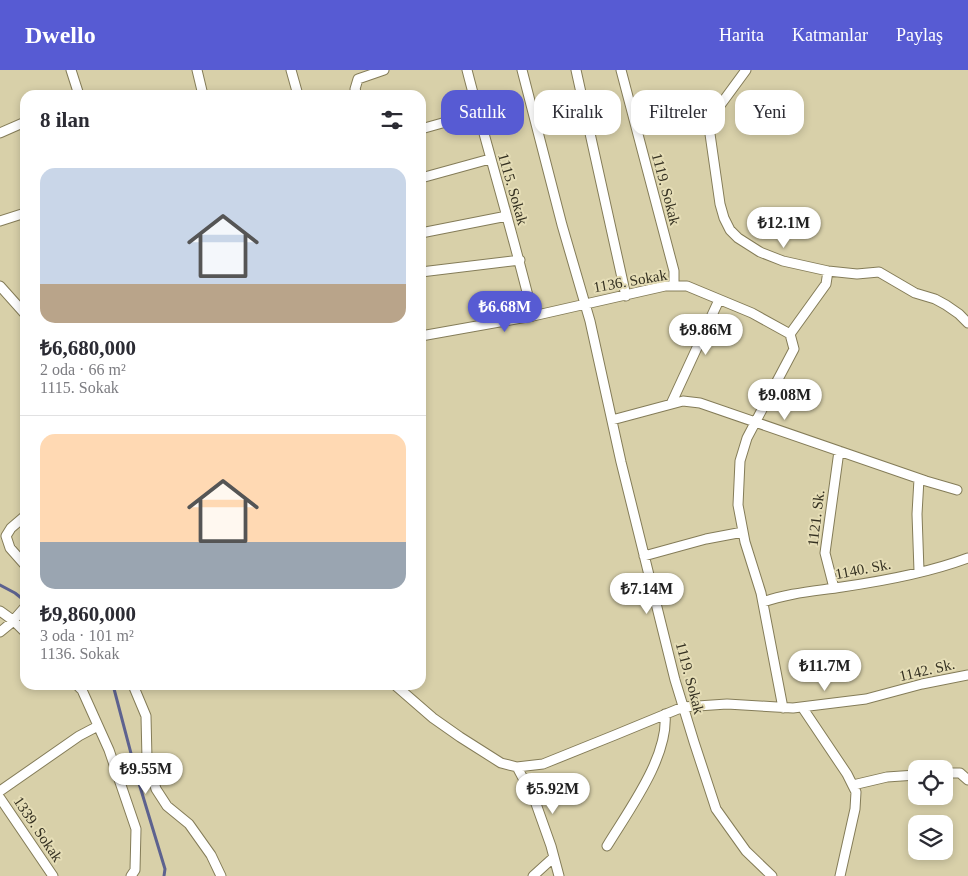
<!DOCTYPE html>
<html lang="tr">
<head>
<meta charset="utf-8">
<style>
	:root { --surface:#fff; --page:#f7f7f7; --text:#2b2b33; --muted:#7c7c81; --line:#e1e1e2; --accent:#575bd3 }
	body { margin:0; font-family:"Times New Roman",serif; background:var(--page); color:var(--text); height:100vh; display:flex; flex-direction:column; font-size:19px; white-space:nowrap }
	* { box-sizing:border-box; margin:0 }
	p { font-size:16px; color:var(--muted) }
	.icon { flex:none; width:28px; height:28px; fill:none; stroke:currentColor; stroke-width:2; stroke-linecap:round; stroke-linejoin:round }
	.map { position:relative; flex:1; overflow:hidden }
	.sheet { position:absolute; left:20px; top:20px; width:406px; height:600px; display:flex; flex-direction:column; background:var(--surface); border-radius:15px; box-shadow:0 2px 8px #0003 }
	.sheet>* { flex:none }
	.banner { position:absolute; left:441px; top:20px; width:451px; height:45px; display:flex; gap:10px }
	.controls { position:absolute; left:908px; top:690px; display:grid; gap:10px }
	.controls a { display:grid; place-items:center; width:45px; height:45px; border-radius:10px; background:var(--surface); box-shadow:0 2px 8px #0003; font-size:25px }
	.price { position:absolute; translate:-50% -42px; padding:0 11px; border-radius:18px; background:#fff; color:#222; font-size:16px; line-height:32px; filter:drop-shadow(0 1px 2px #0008) }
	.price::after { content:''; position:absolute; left:50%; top:30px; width:15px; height:11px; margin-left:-8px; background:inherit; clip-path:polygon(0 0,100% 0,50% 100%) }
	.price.selected { background:var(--accent); color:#fff }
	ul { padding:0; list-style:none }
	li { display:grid; align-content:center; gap:10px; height:265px; padding:0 20px }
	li+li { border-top:1px solid var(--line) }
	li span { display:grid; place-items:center; height:155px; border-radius:15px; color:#555 }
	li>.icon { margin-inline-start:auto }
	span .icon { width:90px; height:90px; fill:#fffc; stroke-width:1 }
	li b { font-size:21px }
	h2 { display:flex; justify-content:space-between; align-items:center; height:60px; padding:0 20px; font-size:21px }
	.pill { padding:0 18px; border-radius:15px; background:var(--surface); box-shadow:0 2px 8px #0003; font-size:18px; line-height:45px }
	.pill.selected { background:var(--accent); color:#fff }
	header { display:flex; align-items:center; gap:30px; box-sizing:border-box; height:70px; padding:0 25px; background:var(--accent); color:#fff }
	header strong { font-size:24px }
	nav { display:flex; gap:28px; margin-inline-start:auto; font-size:18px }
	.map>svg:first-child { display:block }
</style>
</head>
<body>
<header>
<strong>Dwello</strong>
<nav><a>Harita</a><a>Katmanlar</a><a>Paylaş</a></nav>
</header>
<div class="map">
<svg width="968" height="806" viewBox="0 0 968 806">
	<rect width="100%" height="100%" fill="#d8d0a9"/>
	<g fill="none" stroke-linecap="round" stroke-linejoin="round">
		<path stroke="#5d628f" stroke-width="3" d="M0,515l15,8 10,8
			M113,615l25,95 27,89 -1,7"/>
		<g stroke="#847c58" stroke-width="11">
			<path id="minor" d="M71,0l8,25
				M197,0l6,25
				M291,0l7,25
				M467,0c21,82 46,163 66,246
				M522,0l40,155 28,96 31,141 54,218 19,62 22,67 30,42 26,25
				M576,0l50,226
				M621,0l53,201v15
				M746,0l-33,45 -4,12 11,77 4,14 6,12 8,8 22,14 23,9 45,10 29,3 22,-2 36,21 20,6 11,6 13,9 9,9
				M357,25l-2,-6 3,-10 26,-9
				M421,59l57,-16
				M0,63l25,-11
				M421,108l69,-19
				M0,151l25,-8
				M421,163l86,-17
				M421,202l99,-12
				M0,216l25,28
				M421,266l112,-20 132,-30h22l65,27 38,21
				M671,334l48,-104
				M612,350l71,-19 17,2 226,78 31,9
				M25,446l-14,12 -5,8 4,12 15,17
				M644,486l62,-17 37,-7
				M919,501l-2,-57 2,-35
				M834,518l-9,-35 14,-102
				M763,532c25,-9 53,-11 79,-15 42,-6 86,-14 126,-29
				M0,541l14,10 11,11
				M0,562l11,-9 14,-16
				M77,615l5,5 27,60 27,79 -1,41 -4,6
				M133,615l13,31 1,43 9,30 11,17 22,18 22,31 10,21
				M395,615l38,33 27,19 41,26 16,4 26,-3 72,-29 68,-28 44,-3 66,4 73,-9 56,-15 46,-9
				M802,637l45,67 9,18 -1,17 -15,67
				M783,638l-22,-115 -16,-51 -7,-37 2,-44 7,-23 47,-89 -4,-15 36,-50 2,-13
				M517,697l18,34 16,45 8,30
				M944,703h16l8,7
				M853,715l34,-8 29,-2
				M0,721l79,-55 19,-10
				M0,728l53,78
				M607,776c21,-35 62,-89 58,-132
				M533,806l21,-19"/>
		</g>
		<use href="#minor" stroke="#fff" stroke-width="9"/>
	</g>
	<g text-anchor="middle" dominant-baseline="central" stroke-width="4" stroke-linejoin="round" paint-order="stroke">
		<g font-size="15" fill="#343021" stroke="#e5ddb6">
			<text transform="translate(513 119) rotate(74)">1115. Sokak</text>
			<text transform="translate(666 119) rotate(75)">1119. Sokak</text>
			<text transform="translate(630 211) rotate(-10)">1136. Sokak</text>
			<text transform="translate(816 448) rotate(-83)">1121. Sk.</text>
			<text transform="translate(863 499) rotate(-11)">1140. Sk.</text>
			<text transform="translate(927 600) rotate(-13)">1142. Sk.</text>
			<text transform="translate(690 608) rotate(75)">1119. Sokak</text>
			<text transform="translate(38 759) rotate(56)">1339. Sokak</text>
		</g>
	</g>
</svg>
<div class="controls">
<a><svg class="icon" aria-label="locate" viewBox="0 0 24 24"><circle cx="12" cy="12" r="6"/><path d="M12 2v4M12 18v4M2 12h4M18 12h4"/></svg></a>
<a><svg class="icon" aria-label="layers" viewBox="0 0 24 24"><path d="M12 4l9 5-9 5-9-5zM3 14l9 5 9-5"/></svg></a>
</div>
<b class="price" style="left:784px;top:179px">₺12.1M</b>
<b class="price selected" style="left:505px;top:263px">₺6.68M</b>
<b class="price" style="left:706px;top:286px">₺9.86M</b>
<b class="price" style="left:785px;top:351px">₺9.08M</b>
<b class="price" style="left:647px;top:545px">₺7.14M</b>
<b class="price" style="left:825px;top:622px">₺11.7M</b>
<b class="price" style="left:146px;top:725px">₺9.55M</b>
<b class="price" style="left:553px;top:745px">₺5.92M</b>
<div class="banner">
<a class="pill selected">Satılık</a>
<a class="pill">Kiralık</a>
<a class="pill">Filtreler</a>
<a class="pill">Yeni</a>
</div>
<section class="sheet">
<h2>8 ilan<svg class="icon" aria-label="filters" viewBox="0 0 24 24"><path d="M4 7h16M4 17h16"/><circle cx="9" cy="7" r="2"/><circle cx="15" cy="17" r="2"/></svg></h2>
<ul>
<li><span style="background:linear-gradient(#c9d6e8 75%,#b9a48a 0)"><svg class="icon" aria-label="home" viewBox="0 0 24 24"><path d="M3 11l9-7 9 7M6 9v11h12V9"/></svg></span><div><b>₺6,680,000</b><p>2 oda · 66 m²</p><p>1115. Sokak</p></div></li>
<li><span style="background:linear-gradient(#ffd9b3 70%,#9aa5b1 0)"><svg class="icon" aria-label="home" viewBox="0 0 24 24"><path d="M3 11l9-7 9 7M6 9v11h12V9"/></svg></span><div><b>₺9,860,000</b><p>3 oda · 101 m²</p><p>1136. Sokak</p></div></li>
</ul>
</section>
</div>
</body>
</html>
